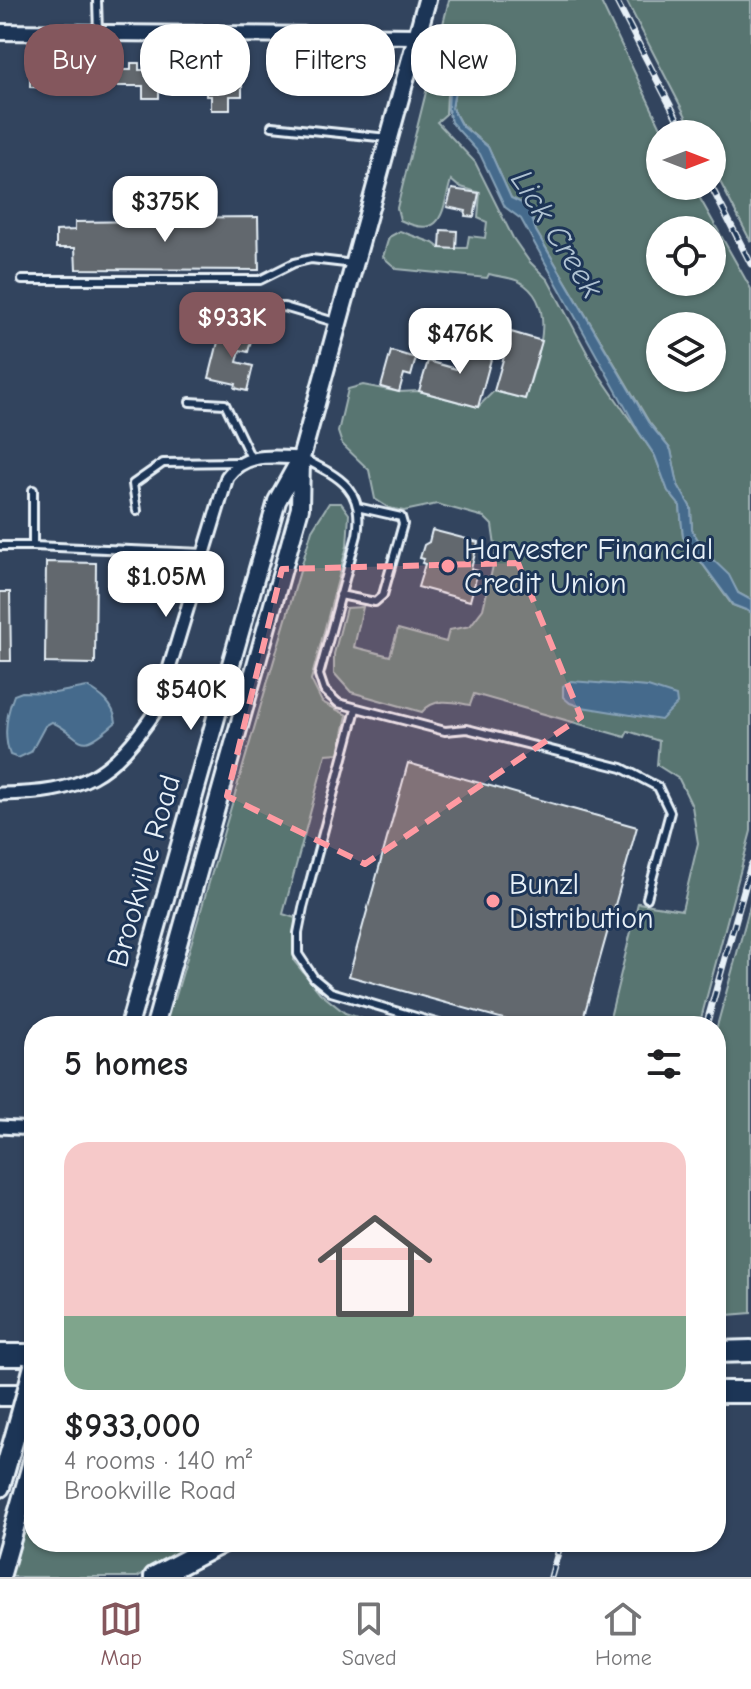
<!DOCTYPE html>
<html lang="en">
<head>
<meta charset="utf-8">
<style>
	:root { --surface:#fff; --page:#f6f6f6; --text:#202124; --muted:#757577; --line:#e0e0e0; --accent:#84575d }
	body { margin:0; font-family:"Comic Neue",sans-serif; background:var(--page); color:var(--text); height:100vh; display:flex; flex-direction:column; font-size:30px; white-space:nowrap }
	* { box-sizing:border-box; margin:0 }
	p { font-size:26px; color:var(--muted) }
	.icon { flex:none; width:44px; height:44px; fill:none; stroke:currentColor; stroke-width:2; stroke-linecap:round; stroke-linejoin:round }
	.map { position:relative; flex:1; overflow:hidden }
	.details { position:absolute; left:24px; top:1016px; width:702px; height:536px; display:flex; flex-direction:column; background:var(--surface); border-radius:32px; box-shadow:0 2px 6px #0004 }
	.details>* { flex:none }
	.hud { position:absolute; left:24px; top:24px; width:704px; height:72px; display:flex; gap:16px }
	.needle { width:52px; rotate:90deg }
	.fabs { position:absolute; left:646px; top:120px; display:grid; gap:16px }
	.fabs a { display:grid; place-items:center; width:80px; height:80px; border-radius:50%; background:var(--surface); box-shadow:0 2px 6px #0004; font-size:40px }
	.price { position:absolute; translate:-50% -68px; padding:0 18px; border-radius:16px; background:#fff; color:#222; font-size:26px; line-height:52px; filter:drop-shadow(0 2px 4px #0008) }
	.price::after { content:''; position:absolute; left:50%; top:48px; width:24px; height:18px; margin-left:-12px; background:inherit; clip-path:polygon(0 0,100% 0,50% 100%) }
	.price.selected { background:var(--accent); color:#fff }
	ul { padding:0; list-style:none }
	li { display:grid; align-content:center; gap:16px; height:424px; padding:0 40px }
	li+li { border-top:2px solid var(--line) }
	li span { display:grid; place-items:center; height:248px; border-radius:24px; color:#555 }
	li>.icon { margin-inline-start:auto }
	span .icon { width:144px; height:144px; fill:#fffc; stroke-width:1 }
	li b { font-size:34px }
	h2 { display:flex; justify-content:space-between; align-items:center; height:96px; padding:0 40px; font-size:34px }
	.pill { padding:0 28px; border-radius:32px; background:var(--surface); box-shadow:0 2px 6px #0004; font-size:28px; line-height:72px }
	.pill.selected { background:var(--accent); color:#fff }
	.tabs { display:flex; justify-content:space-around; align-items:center; height:112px; border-top:2px solid var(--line); background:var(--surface); font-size:22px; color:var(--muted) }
	.tabs a { display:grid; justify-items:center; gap:4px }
	.tabs .selected { color:var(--accent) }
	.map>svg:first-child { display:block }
</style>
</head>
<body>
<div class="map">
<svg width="751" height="1577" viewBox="0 0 751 1577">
	<rect width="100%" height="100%" fill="#32445e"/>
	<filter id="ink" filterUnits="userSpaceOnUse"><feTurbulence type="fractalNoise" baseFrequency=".0125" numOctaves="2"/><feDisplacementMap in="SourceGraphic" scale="16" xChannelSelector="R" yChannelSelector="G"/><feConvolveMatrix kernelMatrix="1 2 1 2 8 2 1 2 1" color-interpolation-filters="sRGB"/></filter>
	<g filter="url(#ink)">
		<path fill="#587471" stroke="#a0b2b4" stroke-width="2" fill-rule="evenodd" d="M449,0h151l64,134h-4v52h33l58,103v311l-13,-7 -10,-18 -22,-22 -14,-23 -1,-22 -13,-23 -7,-35 -22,-28 -113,-191 -8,-25 -17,-8 -23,-51 -27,-23 -9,-16 9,-56 -2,-13 -6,-1 -4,20 -3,56 -9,8 38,40 38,76 16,23 19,19 50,93 57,83 13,35 12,15 3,31 49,68 19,7v219l-52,195h-91l30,-123 44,7 16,-67 -6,-37 -13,-27 -22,-14 2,-24 -31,-10 -3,6 -151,-43 -4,11c-17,-3 -35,-8 -48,7l-71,-20 -17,-19v-19l12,-46 17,-1 -9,40 36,9 8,-27 48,13 3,-12 21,-4 13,-17 13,-56 -4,-28 -8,-8 -47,-13 -33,7 -15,-3 -14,-9 -6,-29 -27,-26 -4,-12 10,-43 15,-4 36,7 20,-1 59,16 16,-16 31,8c10,-35 36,-93 -5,-117 -9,-5 -21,-5 -31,-8l-2,4 -90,-9 -14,-12 6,-20 11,-6 33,12 7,5h27l2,-12 16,2 2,-16 -9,-4 2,-25 -22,-7 -7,-6c-9,30 -7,61 -51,40l-3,-12zM660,230h52v52h-52zM660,326h52v52h-52z
			M626,0h125v242l-39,-76v-32h-17z
			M329,503h12l8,11 -2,32 -36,134 11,22 25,13 -8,38 -13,1 -43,160 12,4 -1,43 26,32 25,20 39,13h-220l7,-26 4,-1 137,-469z
			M751,902v411l-35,3v-286z
			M34,1503v39h166l-63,35h-127z"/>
		<path fill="#446b8c" stroke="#86a1b7" stroke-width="2" d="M452,39l5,3v37l-5,29 9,17 27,22 23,51 17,8 8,25 112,191 23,28 7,35 13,23 1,22 14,23 23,22 9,18 13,7v12l-18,-7 -50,-68 -3,-31 -12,-15 -13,-35 -16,-24 -118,-213 -16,-12 -25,-53 -29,-32 -3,-13z
			M571,681l77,6 28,9 1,8 -16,16 -79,-13 -12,-4 -7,-6v-11z
			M87,687c14,8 27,17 29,35 -40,35 -30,16 -64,0l-7,4 -14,26 -13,6 -8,-3c-7,-20 -4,-40 4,-60l8,-3 33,1z"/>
		<path fill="#62686e" stroke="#e8f1f8" stroke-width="2" d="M131,63h8v7h20v28h-16v-12h-32l1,-16h19z
			M30,67l30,1 -1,20 -29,-1z
			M206,71l36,3v22h-12v14h-19v-14h-5z
			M452,189l27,4 -5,24 -9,-1 1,-5 -19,-4z
			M258,217l1,53 -183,-1 -1,-21h-19v-17l19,-1v-8l74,-1v-3z
			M441,230l16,1 -1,18 -16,-1z
			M221,330l31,7 -4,15 -8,-2 -3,12 16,4 -6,25 -12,-3 1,-4 -27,-6z
			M511,332l31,9 -17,58 -31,-8z
			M465,340l29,8 -16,59 -59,-16 9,-30 28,8z
			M391,351l25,7 -5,18 -7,-2 -5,18 -18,-5z
			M432,530l46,12 -7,27 7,2 -8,30 -52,-14 7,-23 -3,-1 2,-4 -4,-1 4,-13 5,-3z
			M46,562l50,1 -1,101 -50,-1z
			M0,592h10l1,69h-11z
			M408,763l229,64 -56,199h-52l-180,-50z"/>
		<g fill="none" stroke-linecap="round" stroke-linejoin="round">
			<g stroke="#e8f1f8" stroke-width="12">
				<path id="service" d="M97,0l1,33
					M272,126l116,12
					M22,280h238l34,-17 17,-4 43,5
					M219,308l65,-1 54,16
					M190,402l35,2 26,54
					M304,459c36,18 61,30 53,76l-38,140 5,15 14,13 107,28 22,-2 155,39 36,19 12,25 -23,86
					M33,490v56l171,7
					M137,511l-4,-27 30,-21 78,-1
					M0,546h33
					M340,595l35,7 8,-7 20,-71 -2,-7 -44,-10
					M356,709l-53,199 -5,25v21l16,24 17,14 115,34"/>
			</g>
			<g stroke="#e8f1f8" stroke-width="17">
				<path id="minor" d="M0,794c83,-1 111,-17 157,-85l70,-232c18,-25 45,-20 74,-19
					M0,1127l34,2"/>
			</g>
			<g stroke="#e8f1f8" stroke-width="20">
				<path id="tertiary" d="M0,32l418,4"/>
			</g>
			<g stroke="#e8f1f8" stroke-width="22">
				<path id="secondary" d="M129,1026l148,-525 24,-43 126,-458
					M155,1026l145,-518 1,-48"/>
			</g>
			<g stroke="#e8f1f8" stroke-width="24">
				<path id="primary" d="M0,1487l16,-55
					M0,1577l34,-119"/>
			</g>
			<g stroke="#e8f1f8" stroke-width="26">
				<path id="motorway" d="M716,1352l35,-1
					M0,1355h34
					M716,1392h35
					M0,1395h34
					M155,1577l67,-35"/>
			</g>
			<use href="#service" stroke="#1d3557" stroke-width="6"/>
			<use href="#minor" stroke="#1d3557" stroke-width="11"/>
			<use href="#tertiary" stroke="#1d3557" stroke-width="14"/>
			<use href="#secondary" stroke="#1d3557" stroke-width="16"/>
			<use href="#primary" stroke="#1d3557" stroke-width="18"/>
			<use href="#motorway" stroke="#1d3557" stroke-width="20"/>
			<g stroke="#e8f1f8" stroke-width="7">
				<path id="rail" d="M616,0l69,134
					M711,186l40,78
					M706,1026l45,-161
					M551,1577l10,-35"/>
			</g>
			<use href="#rail" stroke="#1d3557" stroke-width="4" stroke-dasharray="12" stroke-linecap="butt"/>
			<g stroke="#e8f1f8" stroke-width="24" stroke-linecap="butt">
				<path id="primary-bridge" d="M16,1432l18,-66"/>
			</g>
			<use href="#primary-bridge" stroke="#1d3557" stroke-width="18"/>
		</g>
	</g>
	<path fill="#ff9aa2" fill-opacity="0.2" stroke="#ff9aa2" stroke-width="6" stroke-dasharray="16 10" stroke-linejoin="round" d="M518,563l63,154 -216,147 -138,-68 55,-227z"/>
	<g fill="#ff9aa2" stroke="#1d3557" stroke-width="3">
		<circle cx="448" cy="566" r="8"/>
		<circle cx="493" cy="901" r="8"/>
	</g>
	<g text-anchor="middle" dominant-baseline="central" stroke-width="6" stroke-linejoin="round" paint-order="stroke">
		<g font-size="30" fill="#e8f1f8" stroke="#1d3557" text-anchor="start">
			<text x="464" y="549">Harvester Financial<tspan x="464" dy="34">Credit Union</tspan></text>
			<text x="509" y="884">Bunzl<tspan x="509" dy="34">Distribution</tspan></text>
		</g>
		<g font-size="30" fill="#e8f1f8" stroke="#1d3557">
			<text transform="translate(144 871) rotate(-74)">Brookville Road</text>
		</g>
		<g font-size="32" font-style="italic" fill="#afc2d2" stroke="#1d3557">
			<text transform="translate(557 234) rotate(58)">Lick Creek</text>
		</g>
	</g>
</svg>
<div class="fabs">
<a><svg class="needle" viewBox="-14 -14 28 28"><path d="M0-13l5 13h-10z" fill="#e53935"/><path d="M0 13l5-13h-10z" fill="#757577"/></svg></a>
<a><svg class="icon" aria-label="locate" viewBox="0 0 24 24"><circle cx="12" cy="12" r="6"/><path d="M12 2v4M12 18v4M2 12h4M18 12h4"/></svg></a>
<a><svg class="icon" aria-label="layers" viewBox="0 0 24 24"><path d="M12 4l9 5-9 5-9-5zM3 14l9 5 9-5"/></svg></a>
</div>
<b class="price" style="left:165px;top:244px">$375K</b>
<b class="price selected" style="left:232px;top:360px">$933K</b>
<b class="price" style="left:460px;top:376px">$476K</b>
<b class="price" style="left:166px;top:619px">$1.05M</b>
<b class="price" style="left:191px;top:732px">$540K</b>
<div class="hud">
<a class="pill selected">Buy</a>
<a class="pill">Rent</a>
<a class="pill">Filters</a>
<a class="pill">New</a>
</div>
<section class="details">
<h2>5 homes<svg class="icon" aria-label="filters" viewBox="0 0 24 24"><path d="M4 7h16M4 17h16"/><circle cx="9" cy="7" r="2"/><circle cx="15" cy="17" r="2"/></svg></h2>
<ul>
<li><span style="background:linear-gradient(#f6c9c9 70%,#7fa58c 0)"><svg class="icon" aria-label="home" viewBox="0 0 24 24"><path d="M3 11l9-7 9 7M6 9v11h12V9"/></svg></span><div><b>$933,000</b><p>4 rooms · 140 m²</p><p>Brookville Road</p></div></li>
</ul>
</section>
</div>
<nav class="tabs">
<a class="selected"><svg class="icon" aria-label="map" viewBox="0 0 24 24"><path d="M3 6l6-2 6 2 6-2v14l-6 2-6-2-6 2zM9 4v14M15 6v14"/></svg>Map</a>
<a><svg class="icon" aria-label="saved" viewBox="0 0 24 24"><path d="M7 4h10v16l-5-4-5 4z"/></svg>Saved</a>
<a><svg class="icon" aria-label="home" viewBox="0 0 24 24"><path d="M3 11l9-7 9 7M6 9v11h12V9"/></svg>Home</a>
</nav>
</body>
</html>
